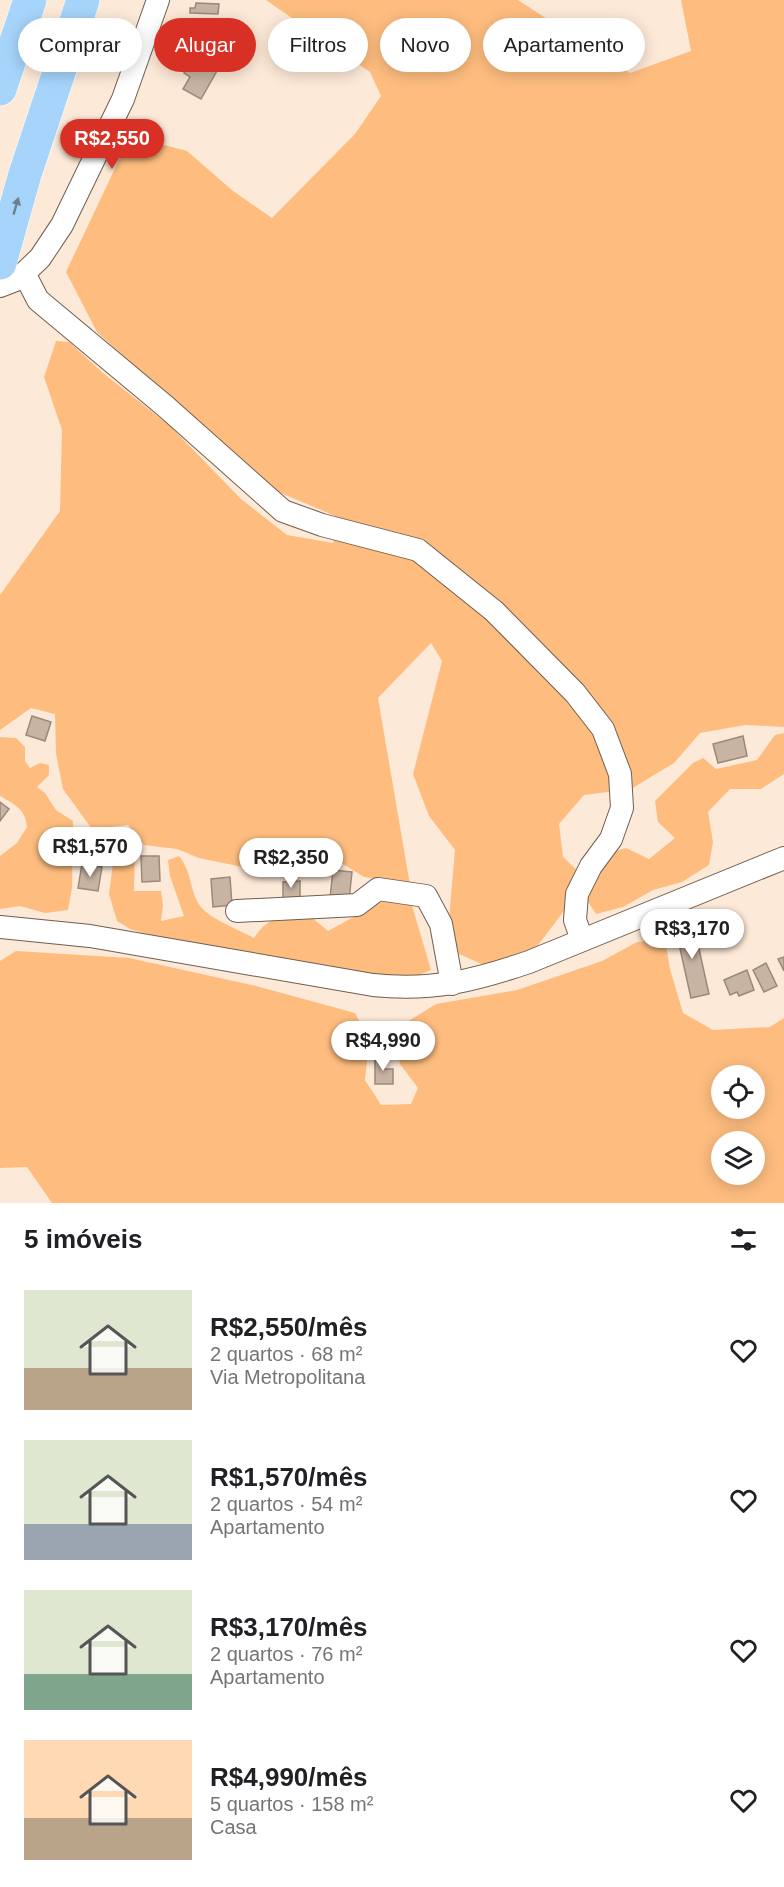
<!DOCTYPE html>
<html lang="pt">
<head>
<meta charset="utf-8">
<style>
	:root { --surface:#fff; --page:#f6f6f6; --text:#202124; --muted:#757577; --accent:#d93025 }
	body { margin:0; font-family:Helvetica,sans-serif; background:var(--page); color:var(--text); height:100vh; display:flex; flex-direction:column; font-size:22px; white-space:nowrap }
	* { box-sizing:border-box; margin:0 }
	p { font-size:20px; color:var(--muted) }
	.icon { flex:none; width:33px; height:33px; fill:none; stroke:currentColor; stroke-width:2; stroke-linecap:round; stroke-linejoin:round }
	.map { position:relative; height:1203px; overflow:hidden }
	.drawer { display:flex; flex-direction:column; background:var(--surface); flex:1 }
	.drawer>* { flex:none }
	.top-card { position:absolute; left:18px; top:18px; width:748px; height:54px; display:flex; gap:12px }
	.fabs { position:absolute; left:711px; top:1065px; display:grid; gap:12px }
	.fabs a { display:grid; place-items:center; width:54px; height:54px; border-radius:50%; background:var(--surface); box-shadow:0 3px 15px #0003; font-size:30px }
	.price { position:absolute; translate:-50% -51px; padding:0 14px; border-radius:21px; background:#fff; color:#222; font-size:20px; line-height:39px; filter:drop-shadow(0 2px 3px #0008) }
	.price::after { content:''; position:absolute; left:50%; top:36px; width:18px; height:14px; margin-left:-9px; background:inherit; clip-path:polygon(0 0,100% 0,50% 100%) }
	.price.on { background:var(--accent); color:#fff }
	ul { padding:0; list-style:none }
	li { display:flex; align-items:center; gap:18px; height:150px; padding:0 24px }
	li span { display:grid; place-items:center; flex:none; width:168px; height:120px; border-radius:0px; color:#555 }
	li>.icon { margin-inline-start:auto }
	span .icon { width:72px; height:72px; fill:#fffc; stroke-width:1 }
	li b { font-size:26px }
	h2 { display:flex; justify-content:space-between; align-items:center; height:72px; padding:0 24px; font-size:26px }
	.pill { padding:0 21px; border-radius:27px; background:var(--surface); box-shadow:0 3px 15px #0003; font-size:21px; line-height:54px }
	.pill.on { background:var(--accent); color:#fff }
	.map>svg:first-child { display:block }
</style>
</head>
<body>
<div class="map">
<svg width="784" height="1203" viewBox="0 0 784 1203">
	<rect width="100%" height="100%" fill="#fde9d7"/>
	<path fill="#febd7f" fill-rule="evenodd" d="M266,0h252l112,73 61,-22 -10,-51h103v727l-39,-2 -45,8 -26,30 -43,26 -47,6 -25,29 4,33 17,16 -16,38 -32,42 -48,12 -25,-11 -10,-35 6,-69 -26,-34 -16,-42 29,-113 -11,-18 -53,55 32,187 -46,-8 -31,-19 -56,16 -78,-16 -22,-9 -33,-4 -16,-20 -36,4 -29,-40 -7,-35 -1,-40 -24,-6 -31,22v-135l60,-84 2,-81 -18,-53 12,-36 13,1 34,31 67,53 71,73 46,36 46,8 7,-25 -71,-30 -172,-156 -31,-60 53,-112 22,-21 46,12 46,40 39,27 83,-84 26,-38 -11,-24z
		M784,733v41l-23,15h-31l-22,23 5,30 -4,23 -27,17 -29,8 -30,17 -27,7 -11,-17 27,-45 14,-4 23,11 26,-21 -17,-16 -3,-21 38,-38 10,-5 13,11 41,-9 18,-25z
		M0,737l16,1 9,9v14l5,7 10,-5 9,2v10l-12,12 8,6 11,17 17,11 -1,67 -4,22 -23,3 -25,-7 -20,3v-53l17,-13 10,-16c-2,-19 -12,-22 -27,-31z
		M115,847l20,4 -1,40h27l2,15 -2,15 23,-5 -14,-40 -2,-16 11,-4c14,17 10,36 22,51 8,11 40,24 53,31 16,-25 31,-20 57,-21l17,14 64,-35 19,6 20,68 -12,5 -33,3 -215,-37 -41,-12 -13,-8 -8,-27z
		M665,939l5,30 13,44 30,17 57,-3 14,-9v185h-732l-25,-36 -27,1v-207l16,-10 113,7 127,28 99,27 14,27 -4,40 16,25 30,-1 7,-16 -18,-24 -6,-34 42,-26 81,-14 85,-29 35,-19zM722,1076h32v32h-32zM722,1142h32v32h-32z"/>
	<path fill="#c8b4a3" stroke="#9b8979" stroke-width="1.5" d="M196,3l23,1 -1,10 -28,-1v-5h5z
		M195,56l23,13 -17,30 -18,-10 7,-12 -6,-4z
		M32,716l19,6 -6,19 -19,-6z
		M743,736l4,20 -29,7 -5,-19z
		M0,802l9,7 -9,12z
		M141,856h18l1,25 -18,1z
		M82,864l20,3 -4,24 -20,-3z
		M333,870l19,2 -3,28 -19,-2z
		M230,877l2,28 -19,2 -2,-28z
		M300,881v16l-17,1v-16z
		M693,922l16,72 -18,4 -16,-72z
		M784,957v14l-6,-12z
		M766,963l11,23 -13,6 -11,-22z
		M747,970l7,20 -15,6 -2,-4 -7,3 -6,-15z
		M375,1055h8v14h10v15h-18z"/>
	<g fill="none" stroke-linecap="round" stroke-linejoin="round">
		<g stroke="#705e4f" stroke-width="24">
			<path id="minor" d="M24,273l14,27 127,106 118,105 39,14 96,25 76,61 81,82 28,36 17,45 2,34 -11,31 -20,27 -14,28 -2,26 7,20
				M0,286l18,-7 22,-21 22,-33 61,-126 35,-99
				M237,911l120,-6 21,-16 48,7 15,28 11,60
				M0,927l90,9 283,49c60,6 100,-4 156,-23l255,-104"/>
		</g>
		<g stroke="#fff" stroke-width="34">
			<path id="trunk" d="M0,89l30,-89
				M0,263l25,-89 58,-174"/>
		</g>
		<use href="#minor" stroke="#fff" stroke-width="22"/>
		<use href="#trunk" stroke="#a6d4fb" stroke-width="33"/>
	</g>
	<defs><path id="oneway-solid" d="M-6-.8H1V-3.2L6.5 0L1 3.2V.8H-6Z" transform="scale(1.5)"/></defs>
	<use fill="#6a8093" href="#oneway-solid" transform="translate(16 206) rotate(-74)"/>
</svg>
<div class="fabs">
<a><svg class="icon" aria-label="locate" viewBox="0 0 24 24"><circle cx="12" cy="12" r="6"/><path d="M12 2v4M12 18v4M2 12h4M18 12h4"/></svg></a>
<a><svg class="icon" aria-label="layers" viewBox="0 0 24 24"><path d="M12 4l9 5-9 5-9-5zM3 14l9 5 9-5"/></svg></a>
</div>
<b class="price on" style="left:112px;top:170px">R$2,550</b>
<b class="price" style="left:90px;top:878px">R$1,570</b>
<b class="price" style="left:291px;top:889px">R$2,350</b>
<b class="price" style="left:692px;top:960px">R$3,170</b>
<b class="price" style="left:383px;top:1072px">R$4,990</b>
<div class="top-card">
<a class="pill">Comprar</a>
<a class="pill on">Alugar</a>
<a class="pill">Filtros</a>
<a class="pill">Novo</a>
<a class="pill">Apartamento</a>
</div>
</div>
<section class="drawer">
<h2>5 imóveis<svg class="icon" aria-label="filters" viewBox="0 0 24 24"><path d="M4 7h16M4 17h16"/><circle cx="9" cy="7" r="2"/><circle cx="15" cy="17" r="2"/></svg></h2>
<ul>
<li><span style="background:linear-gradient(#dfe7d0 65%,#b9a48a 0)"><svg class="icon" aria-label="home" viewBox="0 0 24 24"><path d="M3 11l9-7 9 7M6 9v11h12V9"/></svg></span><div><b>R$2,550/mês</b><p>2 quartos · 68 m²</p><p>Via Metropolitana</p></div><svg class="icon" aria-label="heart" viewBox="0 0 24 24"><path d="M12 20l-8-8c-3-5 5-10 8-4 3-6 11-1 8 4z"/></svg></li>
<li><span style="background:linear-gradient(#dfe7d0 70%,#9aa5b1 0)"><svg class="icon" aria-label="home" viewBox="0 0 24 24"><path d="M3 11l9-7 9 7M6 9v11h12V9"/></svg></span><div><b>R$1,570/mês</b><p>2 quartos · 54 m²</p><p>Apartamento</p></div><svg class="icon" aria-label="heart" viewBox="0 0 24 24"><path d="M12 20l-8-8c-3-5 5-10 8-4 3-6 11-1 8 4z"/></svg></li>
<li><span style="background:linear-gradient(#dfe7d0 70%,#7fa58c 0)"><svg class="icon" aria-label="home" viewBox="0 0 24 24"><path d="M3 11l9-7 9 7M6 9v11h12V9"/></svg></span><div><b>R$3,170/mês</b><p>2 quartos · 76 m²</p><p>Apartamento</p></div><svg class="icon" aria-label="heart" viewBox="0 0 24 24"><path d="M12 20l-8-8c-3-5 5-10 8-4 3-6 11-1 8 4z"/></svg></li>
<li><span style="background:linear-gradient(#ffd9b3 65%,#b9a48a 0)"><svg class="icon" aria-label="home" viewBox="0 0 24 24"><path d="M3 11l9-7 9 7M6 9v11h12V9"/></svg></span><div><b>R$4,990/mês</b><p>5 quartos · 158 m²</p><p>Casa</p></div><svg class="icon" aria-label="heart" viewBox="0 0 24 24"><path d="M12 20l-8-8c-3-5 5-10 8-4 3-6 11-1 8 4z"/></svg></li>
</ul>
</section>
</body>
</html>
